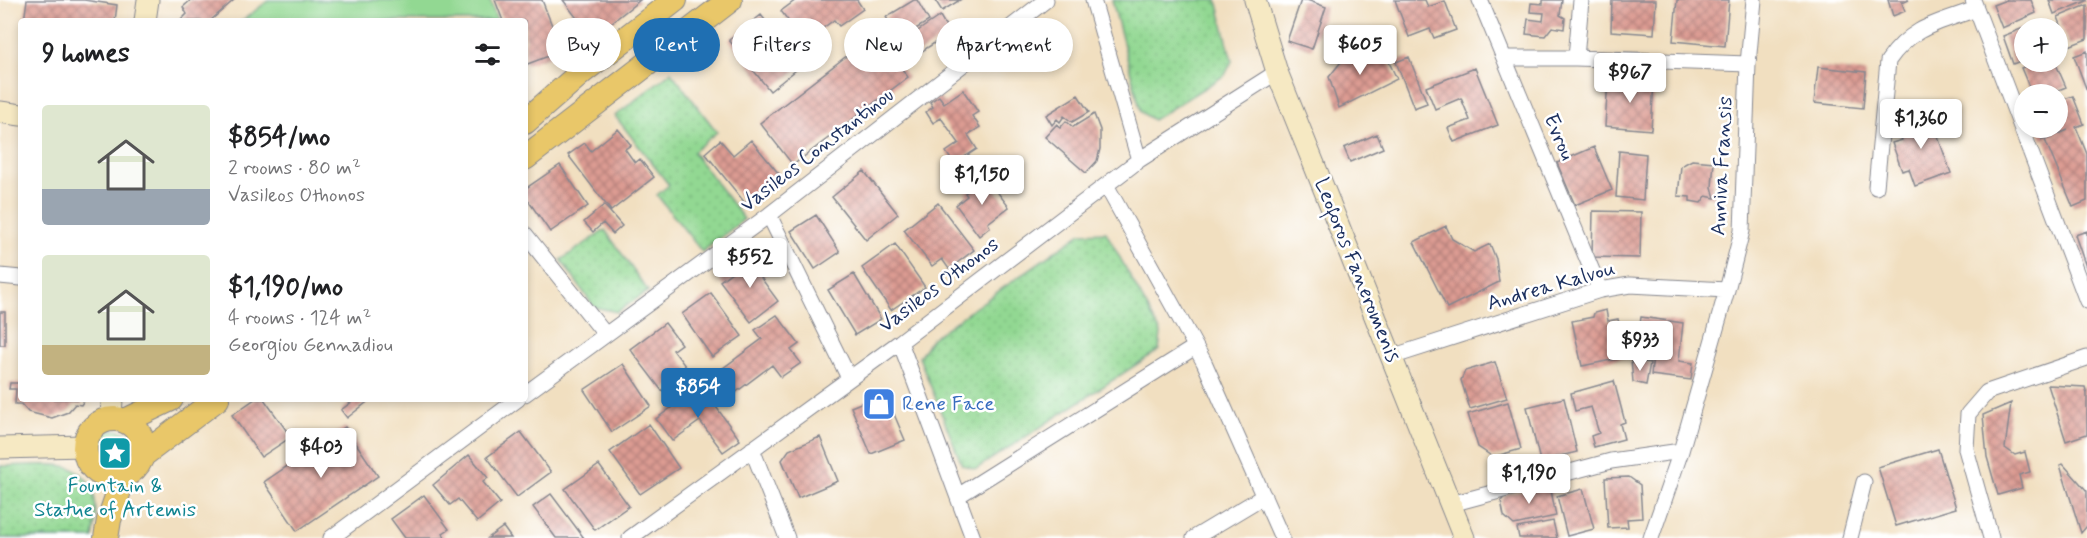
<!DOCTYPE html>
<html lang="en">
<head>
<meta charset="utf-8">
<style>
	:root { --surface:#fff; --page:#f6f6f6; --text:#202124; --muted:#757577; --accent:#1f6fb2 }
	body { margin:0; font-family:Mynerve,sans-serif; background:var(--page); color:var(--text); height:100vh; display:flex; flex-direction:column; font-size:22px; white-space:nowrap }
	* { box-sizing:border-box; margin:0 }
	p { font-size:20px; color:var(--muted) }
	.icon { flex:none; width:33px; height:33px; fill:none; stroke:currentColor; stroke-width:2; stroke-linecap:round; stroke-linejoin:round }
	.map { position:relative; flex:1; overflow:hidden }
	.drawer { position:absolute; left:18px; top:18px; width:510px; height:384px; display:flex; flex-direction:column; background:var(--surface); border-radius:6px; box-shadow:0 3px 9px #0003 }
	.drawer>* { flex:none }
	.banner { position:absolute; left:546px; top:18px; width:570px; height:54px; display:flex; gap:12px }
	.tools { position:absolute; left:2014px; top:18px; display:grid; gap:12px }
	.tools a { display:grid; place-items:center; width:54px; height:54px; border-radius:50%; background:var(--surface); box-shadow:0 3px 9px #0003; font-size:30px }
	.price { position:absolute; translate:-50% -51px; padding:0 14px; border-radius:6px; background:#fff; color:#222; font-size:20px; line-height:39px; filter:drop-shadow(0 2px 3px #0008) }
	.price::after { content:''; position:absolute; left:50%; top:36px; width:18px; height:14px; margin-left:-9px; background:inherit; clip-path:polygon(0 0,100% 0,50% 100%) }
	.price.selected { background:var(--accent); color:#fff }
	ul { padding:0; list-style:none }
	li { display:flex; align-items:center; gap:18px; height:150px; padding:0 24px }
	li span { display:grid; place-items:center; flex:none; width:168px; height:120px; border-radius:6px; color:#555 }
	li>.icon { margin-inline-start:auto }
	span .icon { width:72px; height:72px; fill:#fffc; stroke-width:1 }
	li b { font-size:26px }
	h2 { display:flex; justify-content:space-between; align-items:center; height:72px; padding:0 24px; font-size:26px }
	.chip { padding:0 21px; border-radius:27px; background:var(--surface); box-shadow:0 3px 9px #0003; font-size:21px; line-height:54px }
	.chip.selected { background:var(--accent); color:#fff }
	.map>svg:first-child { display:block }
</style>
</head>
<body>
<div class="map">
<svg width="2087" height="538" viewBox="0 0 2087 538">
	<defs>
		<pattern id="green-dots" width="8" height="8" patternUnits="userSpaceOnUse" patternTransform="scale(1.5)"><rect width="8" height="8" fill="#92d892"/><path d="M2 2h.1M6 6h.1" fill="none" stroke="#7dba80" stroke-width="1.8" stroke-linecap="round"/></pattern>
		<pattern id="building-cross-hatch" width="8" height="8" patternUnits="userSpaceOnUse" patternTransform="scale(1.5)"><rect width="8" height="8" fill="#dc9b92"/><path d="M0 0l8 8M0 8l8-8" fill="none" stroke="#b27f7a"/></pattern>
	</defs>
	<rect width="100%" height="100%" fill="#fff"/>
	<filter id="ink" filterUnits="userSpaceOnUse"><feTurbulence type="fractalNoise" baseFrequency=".0167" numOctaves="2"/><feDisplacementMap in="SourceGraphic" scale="12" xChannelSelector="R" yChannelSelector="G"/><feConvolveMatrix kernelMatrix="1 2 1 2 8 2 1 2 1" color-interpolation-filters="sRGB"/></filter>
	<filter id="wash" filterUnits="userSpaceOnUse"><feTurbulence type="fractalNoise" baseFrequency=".008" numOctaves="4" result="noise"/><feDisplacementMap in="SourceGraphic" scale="24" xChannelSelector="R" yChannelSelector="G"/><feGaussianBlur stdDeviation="1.35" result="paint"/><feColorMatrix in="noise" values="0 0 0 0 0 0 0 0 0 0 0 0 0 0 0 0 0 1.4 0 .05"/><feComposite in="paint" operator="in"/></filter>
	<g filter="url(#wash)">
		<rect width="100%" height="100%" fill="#f1dfc0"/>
		<path fill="url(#green-dots)" stroke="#568478" stroke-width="1.5" d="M1112,0h105l15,61 -7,14 -72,45 -12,-8z
			M671,72l46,60 -24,20 51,67 -42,33 -45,-57 12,-10 -54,-69z
			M605,230l43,61 -31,21 -23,-5 -33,-47z
			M1106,232l55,101 -2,17 -183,119 -14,-4 -43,-108 13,-19 149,-105z
			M93 452a22 22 0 1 1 44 0a22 22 0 1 1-44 0Z
			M0,466c16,0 58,-4 71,2 28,12 27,45 22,70h-93z"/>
		<path fill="#92d892" stroke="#568478" stroke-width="1.5" d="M269,0h221l7,21h-255z"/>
		<g id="blocks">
			<path fill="url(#building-cross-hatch)" d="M27,0h57l33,5 -2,16h-91z
				M191,0h43l-24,21h-30l7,-7 -4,-7z
				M495,0h47l20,51 -37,14v-44h-22z
				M563,0h77l-48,38z
				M796,0h61l6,9 -24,17 -5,-6 -30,22 -23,-31z
				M914,0h3l12,21 -30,18 -13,-22z
				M935,0h25l-18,11z
				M1301,0h6l19,7 -14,42 -25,-8z
				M1395,0h30l3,7 17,-6 11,29 -22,8 -4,-9 -21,8z
				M1543,0h19l-2,15 5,3 -1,11 -12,-2 -7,9 -19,-2 2,-15 15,2 1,-8 -14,-1 1,-9 12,1z
				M1612,0h44l-2,34 -43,-3z
				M1677,0h52l-4,46 -52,-5z
				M1888,0h21l-7,3 3,8 -12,5z
				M2006,0h25l5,13 -34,15 -9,-23z
				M2049,0h38v1l-33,13z
				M2087,5v34l-18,7 -11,-29z
				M761,15l40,51 -31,25 -41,-51z
				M940,16l10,17 -34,22 -10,-16z
				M2034,24l1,4h-10v31l-12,5 -10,-28z
				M875,34l33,43 -115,88 -33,-42z
				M2087,51v40l-13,-35z
				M1349,52l36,2 12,25 -58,29 -10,-31z
				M1409,57l18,46 -13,5 -18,-46z
				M2037,62h18l11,25 -18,7h-16l-11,-26z
				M1818,67l48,5 -3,36 -49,-5z
				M1475,68l23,57 -44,17 -6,-14 22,-8 -9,-22 -26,11 -9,-22z
				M1608,79l46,3 -3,48 -46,-4z
				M963,90l15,22 -6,4 8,11 -12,8 9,14 -23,15 -8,-12 13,-9 -18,-25 -8,5 -7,-11 7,-5 -3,-5 9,-6 5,7z
				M1078,95l11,17 -17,10 -8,-6 -4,6 -3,-3 -5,6 -6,-10z
				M2073,96l11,28 -8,3 11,27v47l-14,6 -28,-67 23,-10 -26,10 -4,-12h20v-27z
				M1929,112l22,61 -36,13 -6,-17 -7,2 -10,-28 10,-3 -6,-16z
				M1094,114l6,16v19l-3,12 -11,12 -41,-36 12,-13 3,4 6,-7 7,6z
				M618,129l13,16 -6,4 10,14 5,-4 14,18 -43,34 -43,-56 17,-12 6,8z
				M1377,134l6,14 -33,14 -6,-14z
				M720,140l13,15 18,-15 28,34 -34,29 -40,-50z
				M1594,147l18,43 -37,15 -18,-42z
				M1619,151l27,3 -3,46 -27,-3z
				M1692,160l22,2 -2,25 3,11 -9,-2 -5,7 -11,-2v-4l-12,-1 3,-30z
				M560,165l28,41 -38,26 -25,-36v-7z
				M864,171l34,43 -32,26 -34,-43z
				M985,176l24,31 -21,16 2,4 -11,9 -23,-31 11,-9 -2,-3z
				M938,203l36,47 -25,19 -7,-10 -10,7 -28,-36z
				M604,205l18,21 -9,8 -10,-11 -10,9 -9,-10z
				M1593,211l48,1 -1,46 -48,-1z
				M816,215l24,37 -25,17 -24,-38z
				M1446,226l6,13 22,13 16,-8 6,15 3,23 -52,26 -33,-66z
				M2087,231v39l-12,-35z
				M895,244l30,43 -34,23 -29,-42z
				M755,255l13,18 -7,5 17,23 -27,21 -31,-41z
				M854,274l27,45 -26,16 -27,-45z
				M711,293l31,43 -30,21 -30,-43z
				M1606,310l2,11 10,-2 8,38 -44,9 -10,-45 21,-4 1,-4z
				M0,312h5v33h-5z
				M777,315l22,29 -8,6 10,13 -20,14 -9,-12 -49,37 -16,-22 55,-41 -7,-9z
				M1641,317l42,6 -4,38 14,2 -2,17 -40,-5 2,-20 -17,-2z
				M665,323l16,21 -8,6 16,21 -27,20 -32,-42z
				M1631,359l19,4 -4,22 -13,-3z
				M1495,362l12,36 -37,11 -9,-29 4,-9z
				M623,364l28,42 -39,26 -28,-42z
				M1614,381l11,41 -5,2 4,15 -30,8 -3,-11 8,-3 -8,-26 -16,4 -4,-18z
				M10,383h11v16h64l-4,6 -6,-1 -7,8 -16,6 -24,-6 -7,-8h-6l1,-15h-7z
				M2048,385l37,2 2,7v40l-21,7z
				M701,386l39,54 -17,12 -23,-31 -28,20 -16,-22z
				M885,393l20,47 -34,14 -20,-47z
				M1564,398l13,54 -37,9 -13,-54z
				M255,399h9l27,38 -30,20 -29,-42z
				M356,399h15l-24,19 -6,-8z
				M1508,402l13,47 -28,8 -15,-10 -10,-33z
				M2011,403l-6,45 10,7 10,-3 5,20 -11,3 3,13 -24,7 -11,-38 -4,-42z
				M649,424l30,44 -39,26 -30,-42z
				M345,427l33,49 -81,55 -33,-49z
				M521,432l30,40 -34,25 -30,-40z
				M820,437l18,44 -40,17 -16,-38 7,-10z
				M1938,449l18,59 -60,18 -18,-59z
				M469,455l19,23 -5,4 17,21 -23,19 -19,-23 -8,6 -17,-20z
				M2063,464l24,27v35l-6,7 -21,-68z
				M599,465l30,41 -34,24 -30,-41z
				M1629,477l11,8 2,33 -15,1 1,8 -20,1 -3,-50z
				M1550,485l6,31 -42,9 -10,-9 -3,-15 6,-7z
				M1583,489l11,40 -27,7 -10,-40z
				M551,494l33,44h-28l-23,-31z
				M424,495l25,34 -6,4 2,5h-40l-14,-19z
				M1553,521l4,17h-38l-2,-10z
				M503,527l8,11h-23z"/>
		</g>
	</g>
	<g filter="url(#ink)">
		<use href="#blocks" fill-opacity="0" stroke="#86878f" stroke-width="1.5"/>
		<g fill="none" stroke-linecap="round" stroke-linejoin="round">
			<g stroke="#86878f" stroke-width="17">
				<path id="street" d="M1093,0l46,160
					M1480,0l120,290
					M1973,0l114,301
					M1504,58h72l172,6
					M1576,58l5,-58
					M1106,185l98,177 78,176
					M1876,187l12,-126c24,-35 50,-38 88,-52
					M769,215l80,163
					M525,234l80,100
					M0,276l21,2
					M900,342l73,196
					M1391,357l209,-67 30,-5 97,5
					M525,394l244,-179 277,-215
					M752,449l35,89
					M958,496l237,-149
					M1451,504l160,-43 70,-10
					M331,538l187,-139
					M630,538l270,-196 239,-182 138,-88
					M1194,538l70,-42
					M1651,538l30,-87 46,-161 15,-59 6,-167 6,-64
					M1850,538l14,-56
					M1991,538l-25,-89 2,-35 19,-22 100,-34"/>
			</g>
			<g stroke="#86878f" stroke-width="23">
				<path id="secondary" d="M1255,0l22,72 187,466
					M145,21l3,-21
					M0,112l21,3
					M111,419l1,-20
					M0,448l85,-2"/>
			</g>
			<g stroke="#86878f" stroke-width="26">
				<path id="primary" d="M525,122l57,-50 93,-72
					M525,158l205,-158
					M85 448a29 29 0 1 1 58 0a29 29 0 1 1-58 0Z
					M125,421l46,-22
					M143,455l74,-56
					M106,538l3,-18 15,-44"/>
			</g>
			<use href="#street" stroke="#fff" stroke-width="15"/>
			<use href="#secondary" stroke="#f6e9c3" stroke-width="21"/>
			<use href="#primary" stroke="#e9c769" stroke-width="24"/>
		</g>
	</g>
	<defs>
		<g id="shop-square" transform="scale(1.725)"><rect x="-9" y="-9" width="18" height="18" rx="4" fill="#3f7fe0" stroke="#fff"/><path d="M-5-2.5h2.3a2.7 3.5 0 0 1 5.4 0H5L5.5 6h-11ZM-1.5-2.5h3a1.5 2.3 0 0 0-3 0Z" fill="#fff"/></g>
		<g id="sight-square" transform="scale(1.725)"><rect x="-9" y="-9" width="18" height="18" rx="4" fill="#0f9aa8" stroke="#fff"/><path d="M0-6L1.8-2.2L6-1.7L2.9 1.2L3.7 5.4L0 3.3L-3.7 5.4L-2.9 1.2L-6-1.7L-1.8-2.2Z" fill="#fff"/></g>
	</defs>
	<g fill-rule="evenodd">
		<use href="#shop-square" x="879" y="404"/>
		<use href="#sight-square" x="115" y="453"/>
	</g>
	<g text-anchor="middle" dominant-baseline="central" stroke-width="5" stroke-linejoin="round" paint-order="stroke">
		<g font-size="21" fill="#1b2f5e" stroke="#fff">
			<text transform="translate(1559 137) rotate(67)">Evrou</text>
			<text transform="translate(817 150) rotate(-38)">Vasileos Constantinou</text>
			<text transform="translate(1722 166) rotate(-87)">Anniva Fransis</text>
			<text transform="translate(1357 270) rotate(68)">Leoforos Faneromenis</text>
			<text transform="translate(939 285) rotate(-37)">Vasileos Othonos</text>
			<text transform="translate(1551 286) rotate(-16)">Andrea Kalvou</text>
		</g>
		<g font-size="21" fill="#366cbe" stroke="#fff" text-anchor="start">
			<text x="902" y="404">Rene Face</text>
		</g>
		<g font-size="21" fill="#0d838f" stroke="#fff">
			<text x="115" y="486">Fountain &amp;<tspan x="115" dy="24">Statue of Artemis</tspan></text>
		</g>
	</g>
</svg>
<div class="tools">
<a>+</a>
<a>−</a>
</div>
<b class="price" style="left:1360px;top:76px">$605</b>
<b class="price" style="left:1630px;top:104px">$967</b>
<b class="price" style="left:1921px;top:150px">$1,360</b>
<b class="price" style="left:982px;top:206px">$1,150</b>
<b class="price" style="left:750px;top:289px">$552</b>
<b class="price" style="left:1640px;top:372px">$933</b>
<b class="price selected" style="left:698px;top:419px">$854</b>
<b class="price" style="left:321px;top:479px">$403</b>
<b class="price" style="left:1529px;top:505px">$1,190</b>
<div class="banner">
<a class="chip">Buy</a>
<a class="chip selected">Rent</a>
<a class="chip">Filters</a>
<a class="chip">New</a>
<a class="chip">Apartment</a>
</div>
<section class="drawer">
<h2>9 homes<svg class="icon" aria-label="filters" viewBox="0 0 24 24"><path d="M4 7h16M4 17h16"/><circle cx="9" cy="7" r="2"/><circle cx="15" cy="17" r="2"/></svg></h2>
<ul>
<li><span style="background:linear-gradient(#dfe7d0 70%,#9aa5b1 0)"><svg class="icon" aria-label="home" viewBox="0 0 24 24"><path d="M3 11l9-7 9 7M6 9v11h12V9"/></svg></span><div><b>$854/mo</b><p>2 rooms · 80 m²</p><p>Vasileos Othonos</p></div></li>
<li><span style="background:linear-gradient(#dfe7d0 75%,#c2b280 0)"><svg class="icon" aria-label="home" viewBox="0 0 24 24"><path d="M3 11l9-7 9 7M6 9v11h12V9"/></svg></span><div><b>$1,190/mo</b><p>4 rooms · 124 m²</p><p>Georgiou Gennadiou</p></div></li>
</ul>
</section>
</div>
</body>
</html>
